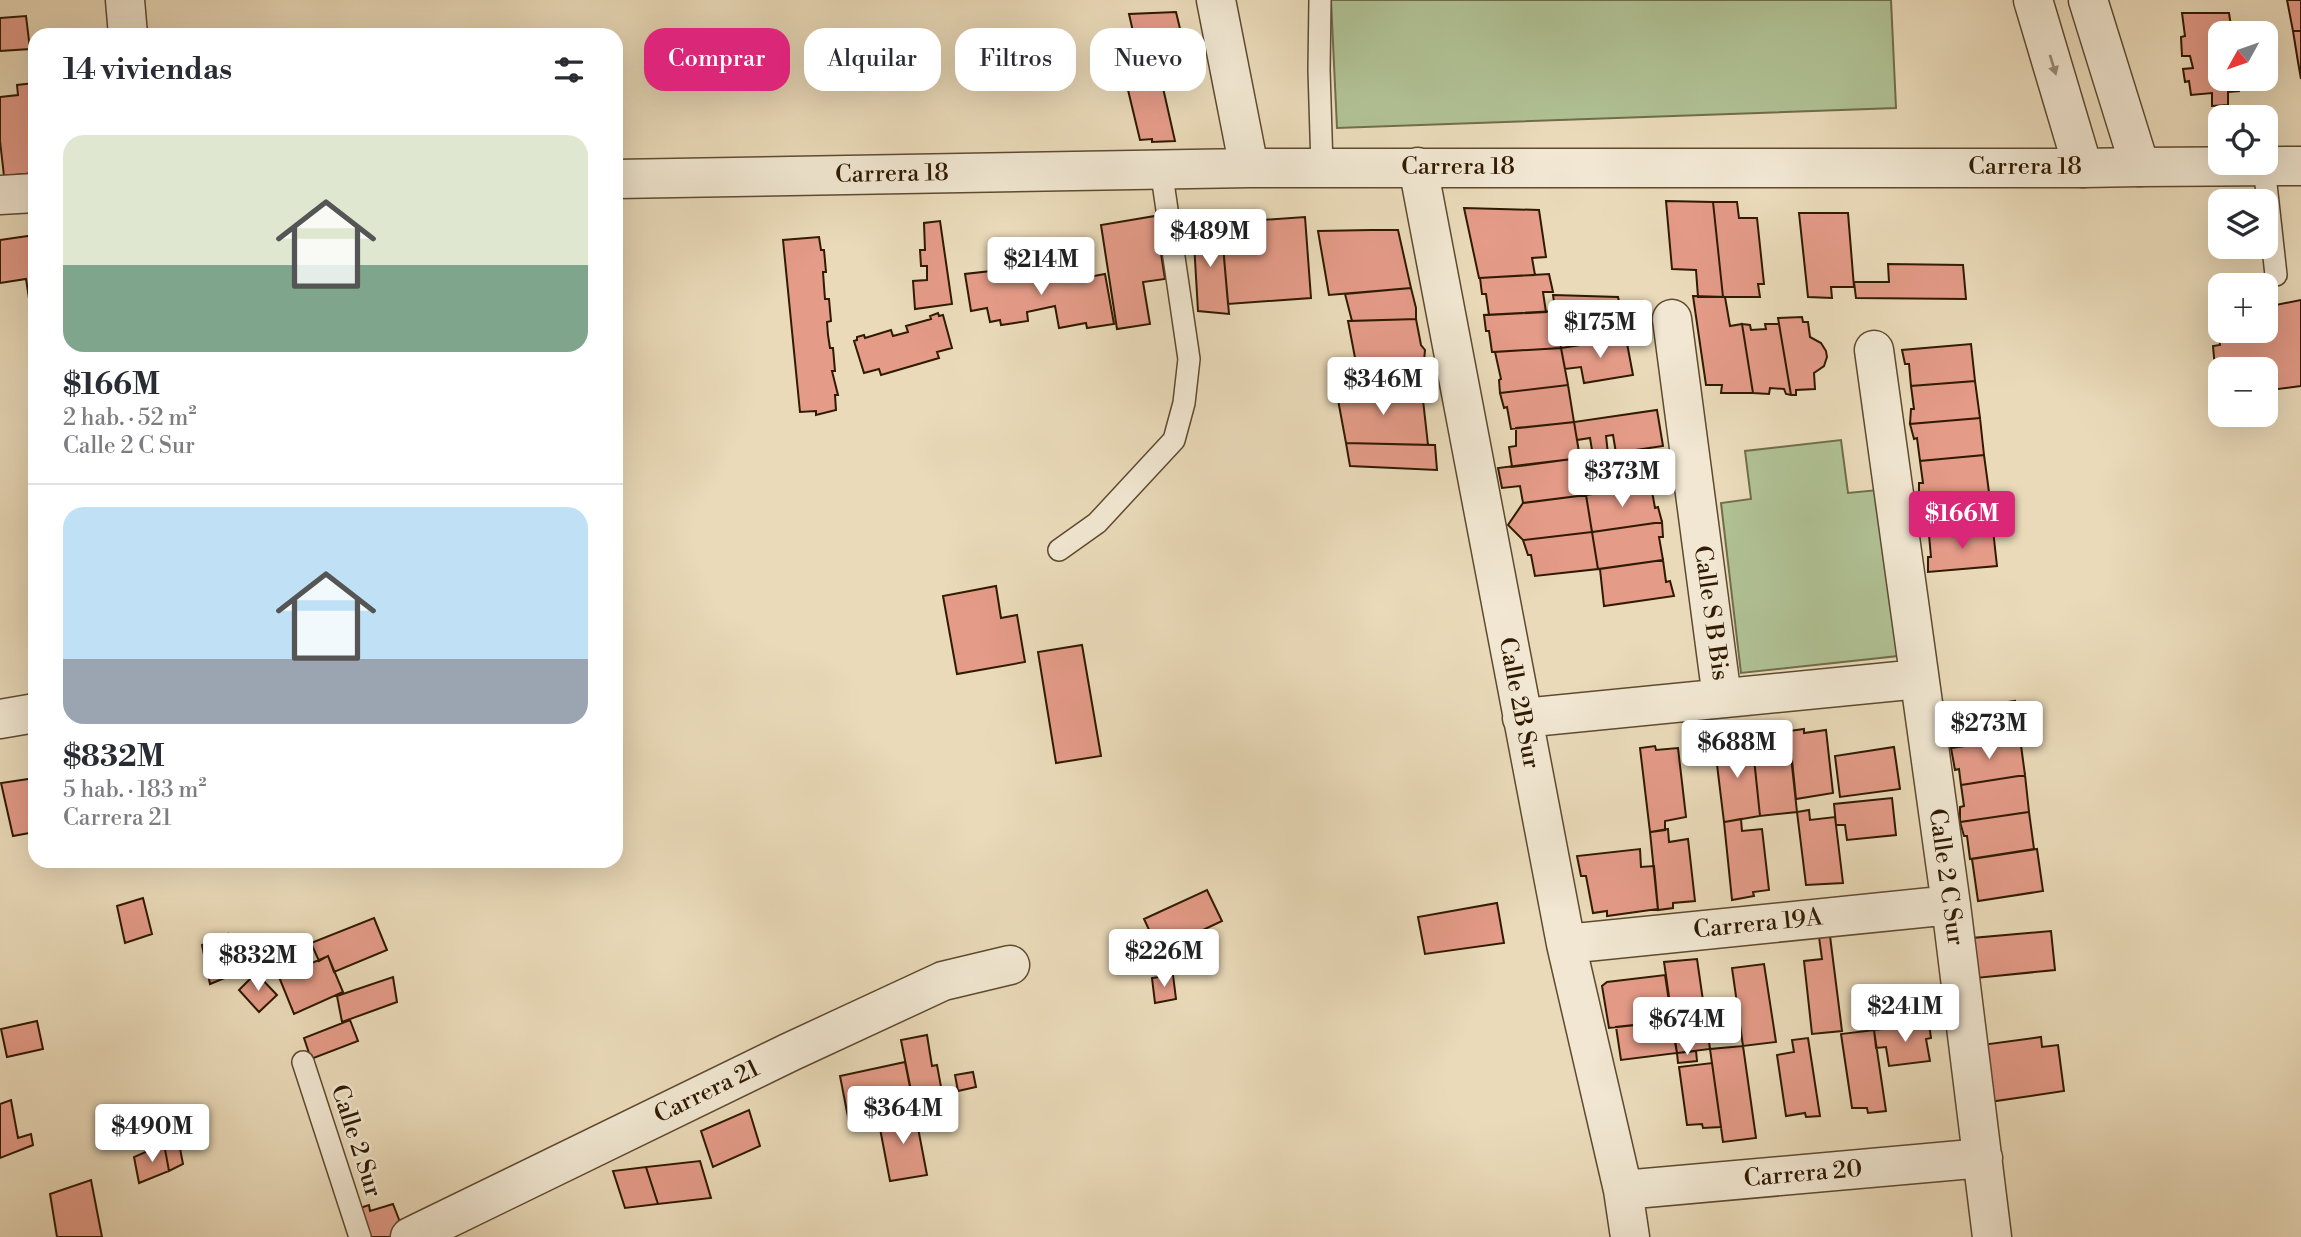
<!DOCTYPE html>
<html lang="es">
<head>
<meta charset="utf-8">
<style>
	:root { --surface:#fff; --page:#f7f7f7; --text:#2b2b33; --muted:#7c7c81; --line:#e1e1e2; --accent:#db2777 }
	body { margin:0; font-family:"Libre Bodoni",serif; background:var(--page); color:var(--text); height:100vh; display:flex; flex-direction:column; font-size:26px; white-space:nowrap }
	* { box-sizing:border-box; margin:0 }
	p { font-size:23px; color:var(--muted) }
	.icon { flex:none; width:38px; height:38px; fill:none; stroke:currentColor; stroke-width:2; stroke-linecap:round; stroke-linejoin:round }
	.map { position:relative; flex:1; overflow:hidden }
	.details { position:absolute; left:28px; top:28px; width:595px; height:840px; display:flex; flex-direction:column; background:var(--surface); border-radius:21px; box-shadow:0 7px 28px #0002 }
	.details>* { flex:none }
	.banner { position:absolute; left:644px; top:28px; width:665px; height:63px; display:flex; gap:14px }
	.needle { width:46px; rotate:230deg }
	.buttons { position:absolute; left:2208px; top:21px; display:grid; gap:14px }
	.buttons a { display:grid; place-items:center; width:70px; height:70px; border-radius:14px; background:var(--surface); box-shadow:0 7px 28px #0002; font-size:35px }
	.price { position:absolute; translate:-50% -60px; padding:0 16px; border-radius:7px; background:#fff; color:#222; font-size:23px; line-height:46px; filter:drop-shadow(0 2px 4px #0008) }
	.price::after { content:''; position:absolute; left:50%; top:42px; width:21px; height:16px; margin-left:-10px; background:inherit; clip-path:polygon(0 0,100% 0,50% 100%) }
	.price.selected { background:var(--accent); color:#fff }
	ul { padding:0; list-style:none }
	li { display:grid; align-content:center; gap:14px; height:371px; padding:0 35px }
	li+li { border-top:2px solid var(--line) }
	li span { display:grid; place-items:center; height:217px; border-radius:21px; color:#555 }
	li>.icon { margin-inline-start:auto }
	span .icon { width:126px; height:126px; fill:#fffc; stroke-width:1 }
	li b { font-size:30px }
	h2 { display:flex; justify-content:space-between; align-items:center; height:84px; padding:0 35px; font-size:30px }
	.pill { padding:0 24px; border-radius:21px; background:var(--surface); box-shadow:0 7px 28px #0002; font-size:24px; line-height:63px }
	.pill.selected { background:var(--accent); color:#fff }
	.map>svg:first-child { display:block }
</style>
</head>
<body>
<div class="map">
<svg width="2301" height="1237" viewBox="0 0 2301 1237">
	<rect width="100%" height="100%" fill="#eadab9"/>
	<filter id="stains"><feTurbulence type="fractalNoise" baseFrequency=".00286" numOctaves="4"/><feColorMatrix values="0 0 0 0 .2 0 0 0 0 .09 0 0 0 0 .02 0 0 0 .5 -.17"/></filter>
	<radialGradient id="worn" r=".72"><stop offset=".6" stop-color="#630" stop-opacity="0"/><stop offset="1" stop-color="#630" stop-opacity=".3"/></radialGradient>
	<path fill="#b0c194" stroke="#706e4a" stroke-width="2" d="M1331,0h560l5,108 -559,20z
		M1841,440l7,53 30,-3 20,166 -157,17 -20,-170 30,-4 -6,-48z"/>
	<path fill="#e49b88" stroke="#301a01" stroke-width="2" d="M2287,0h14v31h-8z
		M1176,12l12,50h-16l-2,-10 -32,2 -9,-40z
		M2182,13h47l3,20h-11v46h17l1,12 -11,1v13l-16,1v-13l-21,2 -2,-14 -4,1 -2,-13 10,-1 -3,-12h-8l-1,-19 4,-1z
		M26,16l4,33 -30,2v-33z
		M2293,31h8v48l-3,-17z
		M1142,79h19l14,62 -23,1v-3l-12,1 -12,-50h17z
		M34,83l1,90 -31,3 -4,-35v-44l18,-2 -1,-10z
		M1666,201l47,1 10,95h-25l-2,-27 -24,-1z
		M1713,202h24l2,16h18l7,66h-6l2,13h-37z
		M1464,208l75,2 7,47 -14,1 3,17 -56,3z
		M1799,213h49l6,74h-23l1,11 -24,-1z
		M1155,216l10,63 -22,3 7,42 -33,5 -16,-104z
		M1305,217l6,81 -83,6 -7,-81z
		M940,221l12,83 -37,5 -2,-28 14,-1v-14h-6l-1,-16h5l-1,-27z
		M1221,223l8,91 -31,-3 -5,-85z
		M1371,230h27l13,58 -82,7 -11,-64z
		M35,235v75l-4,1 -5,-32 -26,4v-43z
		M819,237l2,13h3l2,22h-3l1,14 1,13h4l2,22 -4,1 1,13 2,13h3l2,23h-3l6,24h-3l1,15 -20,5v-4l-16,1 -17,-172z
		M1888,264l75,1 3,34 -110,-1 -2,-16h35z
		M1019,268l2,8 28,-5 1,6 27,-5 1,7 27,-5 9,50 -27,4 -1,-5 -27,5 -4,-22 -28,6 1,9 -27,4 -1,-5 -10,2 -3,-14 -16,3 -6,-37z
		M1549,274l4,18h-10l3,20 -57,3 -3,-21h-4l-2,-16z
		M1411,288l5,20v11l-64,2 -7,-27z
		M1553,295l65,2 3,13 -66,-1z
		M1693,296l32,1 5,29 12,-2 11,69h-32l1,-8h-16z
		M2301,300v86l-31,4 -4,-21h-34v-3l-17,2 -2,-22 7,-1 -6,-43h7v29h45v-24z
		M1556,311l5,37 -69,4 -3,-21h-3l-2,-16z
		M938,313l1,3 4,-1 9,33 -15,4 2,6 -58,17 -2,-6 -15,4 -10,-32 3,-1v-3l7,-2 1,3 26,-8 2,6 15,-4 -2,-6 25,-7 -1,-3z
		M1802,317l1,5h5l2,15 11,6 5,8 1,6 -3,9 -10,7 1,16 -19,1v5h-5l-13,-77z
		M1416,319l5,26 4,5 -1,11 -68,2 -8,-42z
		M1742,324l8,1 1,5 15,-1 -1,-5h14l12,71 -5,-1 -2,-5 -14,-1 -1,6 -16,-1z
		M1626,338l7,37 -49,8 -3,-16 -16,2 -4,-21z
		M1971,344l4,37 -64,5 -2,-22h-4l-3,-14z
		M1561,348l7,37 -68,8 -1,-13 2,-1 -6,-27z
		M1975,381l5,37 -70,6 1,-15h3l-3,-23z
		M1568,385l6,37 -63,7 -4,-22 -3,1 -4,-15z
		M1336,389l86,2 6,54 -82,-2z
		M1657,410l6,36 -47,7 -3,-18 -7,1 2,18 -15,2 -3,-18 -13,2 -3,-18z
		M1980,418l4,37 -64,6 -3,-23 -3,1 -4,-15z
		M1574,422l6,36 -68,9 -3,-20 7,-1v-18z
		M1346,443l89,2 2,25 -87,-4z
		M1650,448l1,15 -4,1 4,22 -65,9 -6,-37z
		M1984,455l5,37 -70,6v-15h4l-3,-22z
		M1580,458l6,37 -63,8 -3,-17 -18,2 -4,-20z
		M1651,486l4,22 3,-1 4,15 -70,10 -6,-37z
		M1989,492l4,38 -64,5 -3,-23 -4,1 -3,-15z
		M1586,495l6,37 -69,8 -15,-15 15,-22z
		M1662,522l1,15h-4l4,23 -65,9 -6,-37z
		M1993,530l4,36 -69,6v-15h3l-2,-22z
		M1592,532l6,37 -63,7 -4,-21h-3l-5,-15z
		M1663,560l3,22 4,-1 4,15 -70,10 -4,-37z
		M996,586l5,32 16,-3 8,47 -68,12 -14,-78z
		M1082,645l19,111 -45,7 -18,-111z
		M2015,701l5,37 -69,10 -5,-37z
		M1788,729l9,83 -37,4 -8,-77 12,-2 -1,-3z
		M1804,729v4l22,-3 7,63 -37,6 -7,-68z
		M1730,738v5l22,-3 8,76 -36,6 -10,-82z
		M2020,738l5,37 -64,10 -2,-16 -4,1 -4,-22z
		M1655,746l1,4 22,-2 8,69 -21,4v9l-15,2 -10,-84z
		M1894,747l6,42 -60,8 -5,-41z
		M2025,775l4,37 -69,10v-15l4,-1 -3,-21z
		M35,778v54l-22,4 -12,-53z
		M1892,798l4,37 -49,5 -2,-15h-9l-2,-21z
		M1809,810l1,10 25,-3 8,66 -37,2 -9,-73z
		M2029,812l5,37 -64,10 -3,-23h-3l-4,-14z
		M1741,819l1,12 20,-2 7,61 -16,2 1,4 -22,4 -8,-78z
		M1668,829l1,13 19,-3 7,62 -22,2v5l-15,2 -8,-78z
		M1640,849l1,18 13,-1 4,43 -51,7v-5l-14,2 -7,-37h-5l-4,-20z
		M2037,849l6,42 -65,10 -6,-42z
		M1207,890l15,31 -34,16 4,9 -29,14 -19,-41z
		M143,898l9,36 -27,9 -8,-37z
		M1497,903l7,40 -79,11 -7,-37z
		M374,918l13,32 -53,22 -6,-16 -9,5 -8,-18z
		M2051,931l4,39 -79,8 -4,-40z
		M228,934l9,39 -27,11 -8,-39z
		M1830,936l12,95 -30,3 -8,-73 18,-2 -3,-22z
		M328,956l15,36 -49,22 -15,-37z
		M1697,959l13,90 -33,4 -13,-91z
		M1764,964l12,78 -33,4 -11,-78z
		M256,973l21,22 -18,17 -20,-22z
		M1173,975l3,24 -21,4 -3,-25z
		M1665,975l7,46 -63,7 -7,-42 5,-4z
		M393,977l4,25 -55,20 -5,-26z
		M1922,987l3,19 -14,2 3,18 -40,4 -5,-37z
		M350,1020l8,21 -47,18 -7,-21z
		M37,1021l6,28 -36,8 -6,-28z
		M1661,1022l3,16 10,-1 3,16 -56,7 -5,-33z
		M1929,1024l2,14 -5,1 4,22 -41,5 -3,-19 -10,1 -2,-18z
		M1874,1030l12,81 -18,2 -1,-5h-15l-11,-74z
		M927,1035l5,31 5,-1 9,49 -29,7 -16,-81z
		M2041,1037l1,10 16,-2 6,46 -82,12 -8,-57z
		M1808,1038l12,78 -14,1 -1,-4 -19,3 -9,-61 17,-3 -2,-12z
		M1743,1046l13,92 -33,4 -13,-93z
		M1696,1051l1,10 -19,2 -1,-10z
		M905,1062l10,50 -66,10 -9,-46z
		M1712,1063l9,64 -18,1 -1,-4 -15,1 -8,-58z
		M973,1072l3,15 -18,4 -3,-16z
		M11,1100l7,38 13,-4 2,11 -33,13v-54z
		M749,1110l11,36 -47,21 -12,-36z
		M915,1112l12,63 -37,6 -12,-63z
		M178,1138l5,26 -14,7 -5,-27z
		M164,1144l5,27 -30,12 -5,-26z
		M700,1161l11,37 -53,6 -12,-37z
		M646,1167l12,37 -33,4 -12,-37z
		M91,1180l11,57h-45l-7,-43z
		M393,1204l12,31 -7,2h-32l-9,-28 12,-4 1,6z"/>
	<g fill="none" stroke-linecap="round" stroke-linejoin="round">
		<g stroke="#5e4a2f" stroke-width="24">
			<path id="service" d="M1320,0l-1,70 3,97
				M2264,166l12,109
				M1059,550l38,-27 77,-83 10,-37 5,-44 -28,-190
				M303,1062l57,175"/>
		</g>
		<g stroke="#5e4a2f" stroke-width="41">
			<path id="minor" d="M125,0l3,35
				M1216,0l33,168
				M1418,167l148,777 57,246 7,47
				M2140,167l161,-1
				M616,179l633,-11h834
				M0,195l35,-2
				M1672,319l50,379
				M1874,350l77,555 41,332
				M1522,718l397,-39
				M0,719l35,-6
				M1566,944l385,-39
				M1623,1190l360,-32
				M410,1237l380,-185 153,-71 67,-16"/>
		</g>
		<g stroke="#5e4a2f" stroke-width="41">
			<path id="tertiary" d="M2033,0l50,168 57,-1 -52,-167"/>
		</g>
		<use href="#service" stroke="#f1e7d2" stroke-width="21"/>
		<use href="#minor" stroke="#f1e7d2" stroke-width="38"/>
		<use href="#tertiary" stroke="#f1e7d2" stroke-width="38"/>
	</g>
	<defs><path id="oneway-solid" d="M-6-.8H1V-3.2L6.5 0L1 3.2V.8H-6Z" transform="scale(1.75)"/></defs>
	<use fill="#9a8b74" href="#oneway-solid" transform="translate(2053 65) rotate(73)"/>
	<g text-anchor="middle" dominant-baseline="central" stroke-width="5" stroke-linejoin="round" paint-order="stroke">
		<g font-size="24" fill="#301a01" stroke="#f1e7d2">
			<text x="1458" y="167">Carrera 18</text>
			<text x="2025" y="167">Carrera 18</text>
			<text transform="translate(892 174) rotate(-1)">Carrera 18</text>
			<text transform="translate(1711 613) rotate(82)">Calle S B Bis</text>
			<text transform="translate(1519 703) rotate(79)">Calle 2B Sur</text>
			<text transform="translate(1946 877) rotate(82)">Calle 2 C Sur</text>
			<text transform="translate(1758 924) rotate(-6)">Carrera 19A</text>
			<text transform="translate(707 1092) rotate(-26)">Carrera 21</text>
			<text transform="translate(356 1141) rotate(72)">Calle 2 Sur</text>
			<text transform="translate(1803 1174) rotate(-5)">Carrera 20</text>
		</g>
	</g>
	<rect width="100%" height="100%" filter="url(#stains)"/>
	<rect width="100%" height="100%" fill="url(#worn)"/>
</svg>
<div class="buttons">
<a><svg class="needle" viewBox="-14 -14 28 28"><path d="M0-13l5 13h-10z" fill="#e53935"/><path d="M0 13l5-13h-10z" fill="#7c7c81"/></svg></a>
<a><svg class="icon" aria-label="locate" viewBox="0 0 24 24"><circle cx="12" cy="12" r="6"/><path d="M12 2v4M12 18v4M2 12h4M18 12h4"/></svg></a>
<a><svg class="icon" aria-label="layers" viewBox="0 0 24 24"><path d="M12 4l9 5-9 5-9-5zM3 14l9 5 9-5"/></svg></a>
<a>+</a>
<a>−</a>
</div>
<b class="price" style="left:1210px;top:269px">$489M</b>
<b class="price" style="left:1041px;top:297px">$214M</b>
<b class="price" style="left:1600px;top:360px">$175M</b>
<b class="price" style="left:1383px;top:417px">$346M</b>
<b class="price" style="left:1622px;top:509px">$373M</b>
<b class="price selected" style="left:1962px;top:551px">$166M</b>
<b class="price" style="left:1989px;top:761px">$273M</b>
<b class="price" style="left:1737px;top:780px">$688M</b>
<b class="price" style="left:1164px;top:989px">$226M</b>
<b class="price" style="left:258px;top:993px">$832M</b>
<b class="price" style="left:1905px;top:1044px">$241M</b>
<b class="price" style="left:1687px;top:1057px">$674M</b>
<b class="price" style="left:903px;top:1146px">$364M</b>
<b class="price" style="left:152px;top:1164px">$490M</b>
<div class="banner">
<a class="pill selected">Comprar</a>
<a class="pill">Alquilar</a>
<a class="pill">Filtros</a>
<a class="pill">Nuevo</a>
</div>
<section class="details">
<h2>14 viviendas<svg class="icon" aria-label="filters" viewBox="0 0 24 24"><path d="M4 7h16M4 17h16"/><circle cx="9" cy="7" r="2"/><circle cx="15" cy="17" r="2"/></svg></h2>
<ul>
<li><span style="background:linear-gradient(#dfe7d0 60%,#7fa58c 0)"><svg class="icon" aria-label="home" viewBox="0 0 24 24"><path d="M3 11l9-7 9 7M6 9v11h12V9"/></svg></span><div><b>$166M</b><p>2 hab. · 52 m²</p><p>Calle 2 C Sur</p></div></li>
<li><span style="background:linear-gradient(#bfe0f5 70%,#9aa5b1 0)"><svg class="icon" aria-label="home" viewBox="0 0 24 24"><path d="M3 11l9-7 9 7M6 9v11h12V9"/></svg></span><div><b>$832M</b><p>5 hab. · 183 m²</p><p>Carrera 21</p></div></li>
</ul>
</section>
</div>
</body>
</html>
